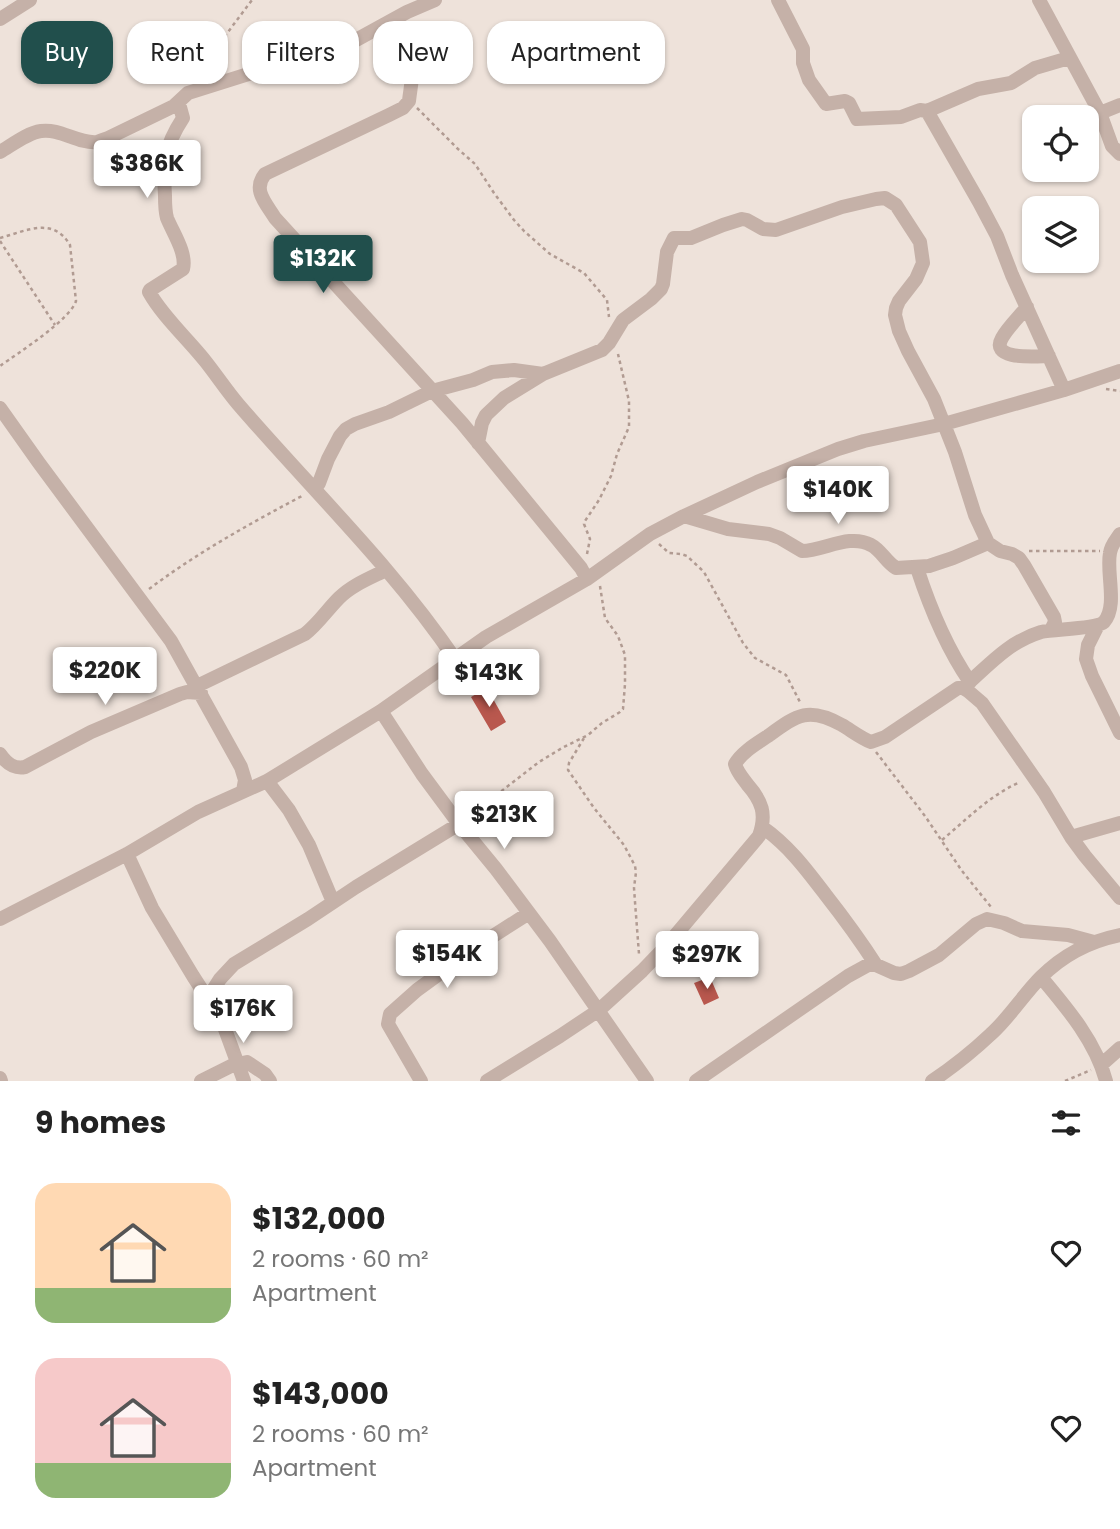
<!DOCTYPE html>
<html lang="en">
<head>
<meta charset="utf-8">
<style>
	:root { --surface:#fff; --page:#f6f6f6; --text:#222; --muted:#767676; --accent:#214f4c }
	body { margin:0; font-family:Poppins,sans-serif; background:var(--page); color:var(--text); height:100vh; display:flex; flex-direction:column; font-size:26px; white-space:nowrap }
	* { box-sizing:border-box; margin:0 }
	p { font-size:23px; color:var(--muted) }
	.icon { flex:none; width:38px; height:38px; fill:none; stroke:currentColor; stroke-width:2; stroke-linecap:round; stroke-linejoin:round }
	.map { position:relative; height:1081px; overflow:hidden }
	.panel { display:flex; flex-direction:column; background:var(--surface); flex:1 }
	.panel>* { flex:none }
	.guide { position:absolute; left:21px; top:21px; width:700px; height:63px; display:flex; gap:14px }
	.tools { position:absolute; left:1022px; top:105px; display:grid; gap:14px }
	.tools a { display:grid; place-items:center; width:77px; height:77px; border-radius:14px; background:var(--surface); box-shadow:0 2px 5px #0004; font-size:35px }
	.price { position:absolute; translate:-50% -60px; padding:0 16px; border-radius:7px; background:#fff; color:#222; font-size:23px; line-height:46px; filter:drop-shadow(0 2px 4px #0008) }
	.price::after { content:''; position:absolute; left:50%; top:42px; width:21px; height:16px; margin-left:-10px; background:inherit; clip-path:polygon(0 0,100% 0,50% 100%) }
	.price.current { background:var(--accent); color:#fff }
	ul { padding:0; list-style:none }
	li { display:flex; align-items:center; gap:21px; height:175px; padding:0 35px }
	li span { display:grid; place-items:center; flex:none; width:196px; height:140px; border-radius:21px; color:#555 }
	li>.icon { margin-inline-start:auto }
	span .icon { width:84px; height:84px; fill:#fffc; stroke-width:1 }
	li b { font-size:30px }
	h2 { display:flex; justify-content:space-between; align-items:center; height:84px; padding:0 35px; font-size:30px }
	.tag { padding:0 24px; border-radius:21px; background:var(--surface); box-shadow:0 2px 5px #0004; font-size:24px; line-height:63px }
	.tag.current { background:var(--accent); color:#fff }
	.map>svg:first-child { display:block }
</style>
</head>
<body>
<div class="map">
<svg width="1120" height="1081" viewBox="0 0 1120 1081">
	<rect width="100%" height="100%" fill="#eee2da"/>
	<path fill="#b9584e" d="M451,31l18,36 -12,6 -18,-37z
		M490,659l5,18 -13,3 -4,-18z
		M487,688l19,34 -15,9 -20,-34z
		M710,977l9,21 -15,7 -10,-22z"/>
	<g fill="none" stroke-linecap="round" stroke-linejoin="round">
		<path stroke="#b19b92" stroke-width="2.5" stroke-dasharray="3.5 3.5" stroke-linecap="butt" d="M195,76l57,-76
			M417,108l41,41 17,15 19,29 20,27 10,11 26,23 34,19 23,27 2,17
			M0,238c26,-7 53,-22 70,7l6,56c-6,19 -58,52 -76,65
			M0,241l55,84
			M1106,389l14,2
			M659,544l10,9 12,1 6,2 17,16 39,71 12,15 31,17 15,29
			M1029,551h71
			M587,554l3,-15 -6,-15 1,-3 14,-21 12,-24 6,-22 12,-27v-26l-11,-47
			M149,589c48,-36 100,-65 153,-93
			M584,738l-15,25 -1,7 26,38 30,37 11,21 1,6 -2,16 1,14 4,52
			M876,752l49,64 37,55 29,36
			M468,817l71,-55 23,-14 26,-13 14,-12 18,-11 3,-3 2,-25v-29l-7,-19 -13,-18 -5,-32
			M942,840c25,-21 47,-44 78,-58
			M1065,1081l26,-11"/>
		<path stroke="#c5b1a8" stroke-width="14" d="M778,0l25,49v14l6,17 17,24 19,-3 4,2 8,16 44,-2 19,-7 7,1 52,91 18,34 15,39 52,115
			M1039,0l61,113 12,33 8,8
			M0,19l30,-19
			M388,23c5,2 11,4 15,7 17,15 8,52 6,71l-6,7 -14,7 -124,59c-13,16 1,29 10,44l187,205 119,145 6,11
			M177,105l3,2 3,11c-19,29 -20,45 -18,78 0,7 0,15 2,22 6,15 20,35 16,51l-33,21 -1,2c14,25 39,47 57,70 11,14 21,29 32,42 73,85 154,162 217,255
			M927,111l51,-22 33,-6 24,-15 34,-10
			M1100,113l20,-8
			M0,152c12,-7 27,-19 41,-21 19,-3 37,13 56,11 4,-1 7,-3 11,-4l66,-32 14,-13 168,-53 51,-28 28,-12
			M1027,307c-8,10 -19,20 -25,31 -13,23 35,18 47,18
			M0,408l39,55 132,178 70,126 4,13 -2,11
			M478,443l4,-20 4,-8 18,-17 39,-24 59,-24 7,-7 14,-23 28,-21 10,-10 2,-5 4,-32 7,-14h17l32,-13 19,-6 5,1 16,9 13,1 66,-23 34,-8 9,-1 11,7 24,37 3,21 -7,16 -17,22 -3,7 -1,7 4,16 9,20 26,48 21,53 20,63 13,28 12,8 12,3 7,4 5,7 30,52 1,5 -4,8
			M315,489l4,-6 9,-24 12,-23 6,-7 9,-5 34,-12 43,-21 41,-11 19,-8 22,-2 29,4
			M684,516l44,13 41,5 11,4 22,13c22,0 47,-18 69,-6 10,5 15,17 25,23l33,-2 24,-8 35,-15
			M917,568c13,40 29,79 53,114
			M1098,625l-10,20 -2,14 6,17 28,57
			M197,686l108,-52c13,-10 22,-24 34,-36 13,-13 31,-20 47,-28
			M963,688c25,-22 45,-46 78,-56 13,-3 56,-3 63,-10 14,-16 2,-49 6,-69 1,-8 6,-13 10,-19
			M381,711l41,63 37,50 37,45 54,72 97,140
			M0,754c7,10 14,15 25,13l66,-35 89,-38 7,-2 14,1
			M267,781l22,29 20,35 24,57
			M762,827c26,18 44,42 63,67 18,23 35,46 51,71
			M1071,837l49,-14
			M127,854l25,54 41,68 29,45 22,60
			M0,919l127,-65 71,-42 69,-31 114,-70 105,-74 101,-58 63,-45 34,-18 73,-34 81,-33 26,-8 80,-17 120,-34 56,-19
			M1041,977c26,31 55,65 65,104
			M208,998l12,-19 14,-15 74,-45 48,-32 103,-63
			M1101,1065l19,-17
			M0,1078l1,3
			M201,1081l32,-16 14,-3 18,12 5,7
			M421,1081l-33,-57 2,-10 27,-24 59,-43 53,-34
			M487,1081l73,-45 39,-26 43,-39 26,-27 91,-108c8,-22 3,-35 -12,-52 -5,-7 -10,-12 -12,-20 7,-12 21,-20 33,-28 29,-21 40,-30 74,-11 10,6 19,13 29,17l14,-5 73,-49h5l5,3 14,12 62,89 27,45 14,19 35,42
			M696,1081l152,-105 20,-11h8l18,8 7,1 8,-3 30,-16 37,-31 11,-5 17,4 18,8 46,4 26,7
			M932,1081c21,-14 41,-30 59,-47 19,-17 32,-39 50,-57 21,-21 49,-36 79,-42"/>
	</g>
</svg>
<div class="tools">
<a><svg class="icon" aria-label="locate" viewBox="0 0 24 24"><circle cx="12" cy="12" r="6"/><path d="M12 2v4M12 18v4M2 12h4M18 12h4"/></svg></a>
<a><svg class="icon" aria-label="layers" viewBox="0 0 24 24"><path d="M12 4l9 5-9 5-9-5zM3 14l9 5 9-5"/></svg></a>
</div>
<b class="price" style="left:147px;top:200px">$386K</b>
<b class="price current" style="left:323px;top:295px">$132K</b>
<b class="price" style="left:838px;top:526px">$140K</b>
<b class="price" style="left:105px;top:707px">$220K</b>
<b class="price" style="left:489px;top:709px">$143K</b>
<b class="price" style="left:504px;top:851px">$213K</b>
<b class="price" style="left:447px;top:990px">$154K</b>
<b class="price" style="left:707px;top:991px">$297K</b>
<b class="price" style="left:243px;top:1045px">$176K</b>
<div class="guide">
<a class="tag current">Buy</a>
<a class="tag">Rent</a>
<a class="tag">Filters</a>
<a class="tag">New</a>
<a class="tag">Apartment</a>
</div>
</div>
<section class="panel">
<h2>9 homes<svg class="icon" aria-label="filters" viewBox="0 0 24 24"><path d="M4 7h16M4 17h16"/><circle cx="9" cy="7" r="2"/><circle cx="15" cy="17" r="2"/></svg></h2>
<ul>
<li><span style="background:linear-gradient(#ffd9b3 75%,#8fb573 0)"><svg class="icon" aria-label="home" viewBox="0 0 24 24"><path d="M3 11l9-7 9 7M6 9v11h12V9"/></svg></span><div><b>$132,000</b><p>2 rooms · 60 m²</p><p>Apartment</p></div><svg class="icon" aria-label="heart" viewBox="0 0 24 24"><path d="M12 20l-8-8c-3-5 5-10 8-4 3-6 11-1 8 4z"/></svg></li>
<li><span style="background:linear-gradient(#f6c9c9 75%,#8fb573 0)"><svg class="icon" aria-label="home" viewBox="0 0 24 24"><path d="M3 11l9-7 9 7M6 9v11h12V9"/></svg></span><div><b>$143,000</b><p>2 rooms · 60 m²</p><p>Apartment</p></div><svg class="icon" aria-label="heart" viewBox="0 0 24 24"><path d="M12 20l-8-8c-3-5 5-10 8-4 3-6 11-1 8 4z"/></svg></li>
</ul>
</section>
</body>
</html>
